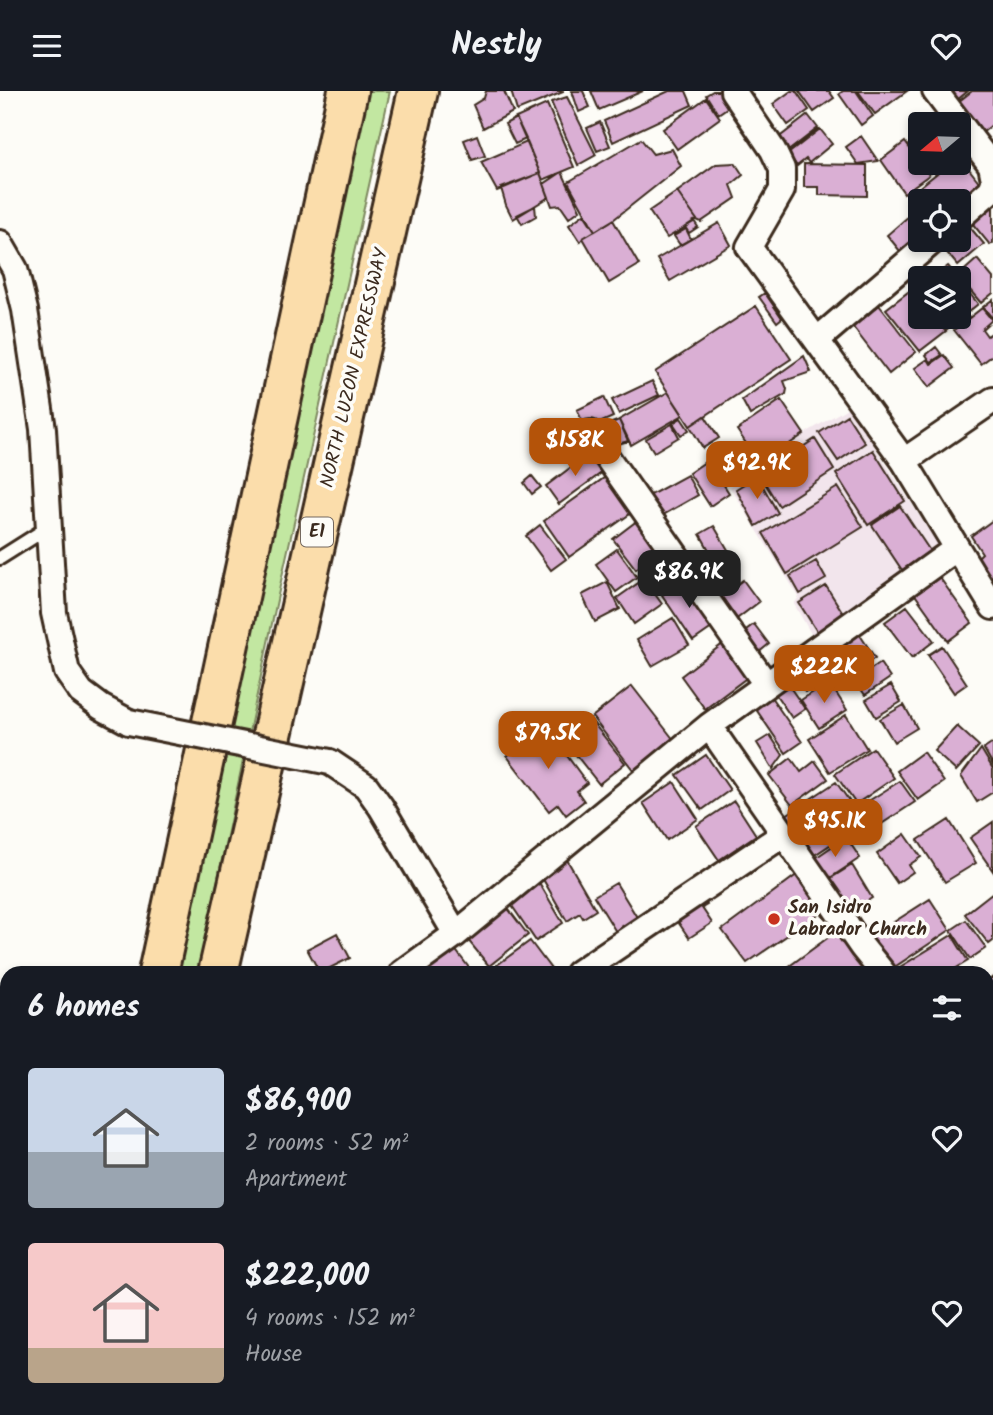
<!DOCTYPE html>
<html lang="en">
<head>
<meta charset="utf-8">
<style>
	:root { --surface:#171b24; --page:#242831; --text:#f1f3f6; --muted:#9ea1a6; --accent:#b45309 }
	body { margin:0; font-family:Kalam,sans-serif; background:var(--page); color:var(--text); height:100vh; display:flex; flex-direction:column; font-size:26px; white-space:nowrap }
	* { box-sizing:border-box; margin:0 }
	p { font-size:23px; color:var(--muted) }
	.icon { flex:none; width:38px; height:38px; fill:none; stroke:currentColor; stroke-width:2; stroke-linecap:round; stroke-linejoin:round }
	.map { position:relative; flex:1; overflow:hidden }
	.sheet { position:absolute; left:0px; top:875px; width:994px; height:450px; display:flex; flex-direction:column; background:var(--surface); border-radius:21px 21px 0 0; box-shadow:0 4px 10px #0003 }
	.sheet>* { flex:none }
	.needle { width:46px; rotate:251deg }
	.buttons { position:absolute; left:908px; top:21px; display:grid; gap:14px }
	.buttons a { display:grid; place-items:center; width:63px; height:63px; border-radius:7px; background:var(--surface); box-shadow:0 4px 10px #0003; font-size:35px }
	.price { position:absolute; translate:-50% -60px; padding:0 16px; border-radius:14px; background:var(--accent); color:#fff; font-size:23px; line-height:46px; filter:drop-shadow(0 2px 4px #0008) }
	.price::after { content:''; position:absolute; left:50%; top:42px; width:21px; height:16px; margin-left:-10px; background:inherit; clip-path:polygon(0 0,100% 0,50% 100%) }
	.price.active { background:#222; color:#fff }
	ul { padding:0; list-style:none }
	li { display:flex; align-items:center; gap:21px; height:175px; padding:0 28px }
	li span { display:grid; place-items:center; flex:none; width:196px; height:140px; border-radius:7px; color:#555 }
	li>.icon { margin-inline-start:auto }
	span .icon { width:84px; height:84px; fill:#fffc; stroke-width:1 }
	li b { font-size:30px }
	h2 { display:flex; justify-content:space-between; align-items:center; height:84px; padding:0 28px; font-size:30px }
	header { display:flex; justify-content:space-between; align-items:center; height:91px; padding:0 28px; background:var(--surface); font-size:32px; font-weight:700 }
	.map>svg:first-child { display:block }
</style>
</head>
<body>
<header><svg class="icon" aria-label="menu" viewBox="0 0 24 24"><path d="M4 6h16M4 12h16M4 18h16"/></svg>Nestly<svg class="icon" aria-label="heart" viewBox="0 0 24 24"><path d="M12 20l-8-8c-3-5 5-10 8-4 3-6 11-1 8 4z"/></svg></header>
<div class="map">
<svg width="993" height="1324" viewBox="0 0 993 1324">
	<rect width="100%" height="100%" fill="#fdfcf7"/>
	<filter id="ink" filterUnits="userSpaceOnUse"><feTurbulence type="fractalNoise" baseFrequency=".0143" numOctaves="2"/><feDisplacementMap in="SourceGraphic" scale="14" xChannelSelector="R" yChannelSelector="G"/><feConvolveMatrix kernelMatrix="1 2 1 2 8 2 1 2 1" color-interpolation-filters="sRGB"/></filter>
	<g filter="url(#ink)">
		<path fill="#f2e5ec" d="M849,316l92,142 -127,90 -20,-35 5,-7 -69,-110 30,-23 44,-30z
			M211,1318h238l4,6h-249z"/>
		<path fill="#c2e7a1" stroke="#7e8860" stroke-width="2" d="M364,0h26l-109,490 -83,392h-29z"/>
		<path fill="#daafd4" stroke="#3b2a1e" stroke-width="2" d="M486,0h18l9,21 -30,16 -10,-23 11,-7z
			M511,0h52v1l-46,19z
			M572,0h11l7,16 -11,5z
			M591,0h52l-44,19z
			M669,0h17l6,14 -79,37 -9,-21z
			M713,0h9l9,14 -13,9 -12,-19z
			M791,0h5l13,19 -21,15 -15,-21z
			M799,0h30l5,7 -20,14z
			M843,0h13l17,25 -12,9 -22,-31z
			M858,0h49l-32,23z
			M940,0h28l-17,14z
			M972,0h21v33l-16,13 -24,-31z
			M567,6l29,58 -18,10 -27,-63z
			M706,7l14,20 -43,31 -14,-20z
			M547,13l27,63 -31,13 -27,-62z
			M808,24l10,13 -31,24 -10,-13z
			M516,27l10,21 -11,5 -10,-20z
			M600,31l10,24 -13,5 -10,-23z
			M820,38l12,15 -23,19 -3,-4 -9,7 -9,-12z
			M477,44l8,21 -13,4 -8,-20z
			M861,45l17,25 -20,3 -12,-17z
			M641,48l12,15 19,-5 9,17 -68,54 -18,11 -27,-49z
			M527,51l13,31 -43,18 -16,-29z
			M905,51l24,33 -25,18 -23,-33z
			M920,52v16l-7,-10z
			M959,65l24,31 -24,19v-5h-39v3l-8,-11 38,-30h9z
			M735,72l8,12 -12,10 5,13 -35,24 -4,-2 -20,-28 39,-28z
			M923,72h21l-13,10z
			M804,73l63,1v31l-48,-1v-8h-15z
			M562,81l18,38 -11,8 -9,-13 -8,1 -8,-22z
			M540,82l9,24 -36,22 -7,-14 -5,-17z
			M677,101l20,28 -30,18 -18,-27z
			M993,114v38l-3,2 -18,-22z
			M535,115l1,10 -14,8 -5,-9z
			M917,118l3,4v27l-16,16 -17,-21z
			M584,123l11,17 -12,7 -3,4 -11,-17z
			M613,129l26,45 -30,18 -26,-45z
			M694,130l4,6 -9,6 -4,-6z
			M719,132l12,22 -61,36 -13,-22z
			M969,135l15,18 -26,22 -15,-18 10,-8h6v-5z
			M686,138l5,10 -11,6 -6,-9z
			M977,168l16,19v15l-12,10 -23,-27z
			M948,175l10,12h-26z
			M959,189l19,24 -31,25 -10,-12h22z
			M912,198l8,10v18h14l12,14 -26,20 -34,-42z
			M765,202l17,25 -5,4 -18,-25z
			M993,208v20l-10,-12z
			M879,214l37,47 -27,22 -37,-48z
			M756,215l35,53 -101,67 -35,-54z
			M982,217l10,12 -10,9 5,7 6,-4v23l-12,9 -27,-34z
			M936,256l6,8 -11,7 -5,-7z
			M944,264l10,13 -25,19 -14,-19 13,-9 3,5z
			M804,265l7,16 -27,9 3,8 -1,5 -36,21 -8,-15z
			M652,290l7,14 -40,19 -7,-14z
			M668,301l15,23 -52,30 -12,-25z
			M604,306l9,20 -27,12 -9,-19z
			M781,309l23,34 -44,30 -23,-34z
			M847,324l18,28 -27,18 -19,-28z
			M705,325l14,22 -16,10 -13,-22z
			M681,327l8,12 -8,5 -8,-12z
			M619,329l9,21 -23,7 -8,-19z
			M672,333l7,13 -25,15 -8,-13z
			M815,348l19,31 -55,36 -19,-31z
			M873,359l32,51 -37,24 -32,-51z
			M590,362l14,18 -45,33 -13,-18z
			M708,369l21,33 -19,13 -21,-33z
			M611,382l26,36 -68,48 -25,-36z
			M687,384l11,20 -42,24 -11,-21z
			M532,385l9,11 -9,7 -8,-11z
			M757,385l21,37 -22,13 -20,-37z
			M838,396l25,40 -76,47 -24,-41z
			M900,415l30,45 -28,19 -30,-45z
			M642,426l23,30 -29,22 -23,-30z
			M993,429v59l-16,-21 5,-5 -11,-17z
			M540,434l26,34 -15,11 -25,-34z
			M714,435l23,39 -15,8 -22,-39z
			M617,458l20,28 -21,15 -20,-28z
			M816,470l10,18 -26,15 -10,-18z
			M935,480l37,52 -24,18 -37,-52z
			M644,488l18,25 -28,20 -17,-26z
			M685,488l31,46 -23,16 -31,-46z
			M743,489l16,22 -25,19 -16,-23z
			M607,491l13,27 -25,13 -13,-27z
			M826,495l19,30 -27,17 -19,-30z
			M907,515l27,35 -22,17 -27,-36z
			M673,527l16,27 -37,21 -15,-26z
			M754,533l15,20 -16,13 -15,-21z
			M858,541l17,26 -22,14 -17,-26z
			M724,552l25,33 -44,33 -24,-33z
			M942,555l25,38 -13,9 -26,-38z
			M814,568l12,18 -21,15 -13,-18z
			M880,572l10,15 -25,17 -10,-15z
			M829,591l18,28 -28,18 -18,-28z
			M787,592l18,26 -13,9 -18,-26z
			M891,594l10,17 -25,15 -10,-17z
			M632,595l42,54 -40,31 -42,-54z
			M769,603l33,48 -16,11 -33,-48z
			M904,614l13,23 -23,14 -14,-23z
			M846,624l21,34 -37,23 -21,-33z
			M590,628l35,44 -26,21 -35,-44z
			M957,635l22,20 -23,25 -22,-20z
			M548,639l39,53 -10,8 7,10 -18,14 -8,-11 -9,7 -42,-55 12,-9 -5,-7 12,-9 7,10z
			M770,644l13,20 -10,14 -16,-26z
			M993,652v22l-9,-16z
			M873,657l21,30 -38,26 -21,-30z
			M981,658l12,20v23l-16,10 -16,-26z
			M923,661l21,30 -26,18 -21,-29z
			M706,664l24,35 -28,20 -25,-35z
			M791,667l10,14 14,-11 13,18 -36,26 -23,-30z
			M900,690l15,21 -58,38 -6,-9 -38,25 -9,-14z
			M674,691l24,37 -31,21 -24,-37z
			M836,691l16,23 -54,35 -15,-23z
			M734,710l22,34 -37,25 -23,-34z
			M949,729l27,43 -31,19 -27,-42z
			M993,731v49l-23,-33z
			M905,743l16,23 -12,8 4,7 -16,11 -20,-29z
			M846,746l14,21 -36,24 -13,-21z
			M566,767l30,52 -13,8 -3,-5 -13,8 -27,-47z
			M852,774l20,33 -13,8 -3,-4 -10,6 -18,-28z
			M802,780l25,37 -80,55 -25,-33z
			M537,788l26,44 -27,18 -28,-41z
			M616,792l22,36 -22,13 -22,-36z
			M993,801v49l-4,3 -24,-30z
			M703,807l4,7 -5,3 10,15 -23,15 -15,-22z
			M930,808l20,31 -60,40 -21,-32z
			M503,811l25,33 -39,31 -26,-32z
			M966,829l20,28 -16,11 -19,-29z
			M837,840l29,42h-86z
			M337,842l13,25 -30,15 -13,-24z
			M952,844l16,26 -20,12h-55l-1,-1z
			M530,850l24,32h-51l-6,-8z
			M451,853l22,29h-60z
			M993,886v25l-6,4v-24z
			M993,958v48l-2,1 -4,-6v-39z
			M987,1159l6,8v5l-6,4z
			M942,1318h18l-10,6h-4z"/>
		<g fill="none" stroke-linecap="round" stroke-linejoin="round">
			<g stroke="#3b2a1e" stroke-width="18">
				<path id="lane" d="M0,467l49,-31"/>
			</g>
			<g stroke="#3b2a1e" stroke-width="30">
				<path id="street" d="M733,0l40,59 9,19v21l-33,57 155,214 89,146
					M935,0l56,74 2,10
					M959,127l32,-28 2,-5
					M0,152l15,26 10,41 18,119 11,184 13,59 14,20 20,15 28,15
					M817,249l117,-100
					M590,342l176,251
					M904,370l89,-61
					M709,635l153,221 21,26
					M330,671l36,24 15,21 75,127
					M402,882l54,-39 253,-208 248,-178
					M578,882l206,-139
					M987,1016l6,7"/>
			</g>
			<g stroke="#3b2a1e" stroke-width="44">
				<path id="highway" d="M158,882l190,-882
					M218,882l200,-882
					M61,1324l1,-6
					M120,1324l1,-6"/>
			</g>
			<use href="#lane" stroke="#fdfcf7" stroke-width="12"/>
			<use href="#street" stroke="#fdfcf7" stroke-width="24"/>
			<use href="#highway" stroke="#fbddab" stroke-width="38"/>
			<g stroke="#3b2a1e" stroke-width="30" stroke-linecap="butt">
				<path id="street-bridge" d="M129,631l201,40"/>
			</g>
			<use href="#street-bridge" stroke="#fdfcf7" stroke-width="24"/>
		</g>
	</g>
	<circle fill="#c8321e" stroke="#fdfcf7" stroke-width="2.5" cx="774" cy="828" r="7"/>
	<g text-anchor="middle" dominant-baseline="central" stroke-width="7" stroke-linejoin="round" paint-order="stroke">
		<rect fill="#fdfcf7" stroke="#75695f" stroke-width="2" x="301" y="426.5" width="32" height="29" rx="5"/>
		<g font-size="18" font-weight="bold" fill="#3b2a1e">
			<text x="317" y="441">E1</text>
		</g>
		<g font-size="19" fill="#3b2a1e" stroke="#fdfcf7">
			<text transform="translate(355 277) rotate(-77)">NORTH LUZON EXPRESSWAY</text>
		</g>
		<g font-size="19" font-weight="bold" fill="#3b2a1e" stroke="#fdfcf7" text-anchor="start">
			<text x="788" y="817">San Isidro<tspan x="788" dy="22">Labrador Church</tspan></text>
		</g>
	</g>
</svg>
<div class="buttons">
<a><svg class="needle" viewBox="-14 -14 28 28"><path d="M0-13l5 13h-10z" fill="#e53935"/><path d="M0 13l5-13h-10z" fill="#9ea1a6"/></svg></a>
<a><svg class="icon" aria-label="locate" viewBox="0 0 24 24"><circle cx="12" cy="12" r="6"/><path d="M12 2v4M12 18v4M2 12h4M18 12h4"/></svg></a>
<a><svg class="icon" aria-label="layers" viewBox="0 0 24 24"><path d="M12 4l9 5-9 5-9-5zM3 14l9 5 9-5"/></svg></a>
</div>
<b class="price" style="left:575px;top:387px">$158K</b>
<b class="price" style="left:757px;top:410px">$92.9K</b>
<b class="price active" style="left:689px;top:519px">$86.9K</b>
<b class="price" style="left:824px;top:614px">$222K</b>
<b class="price" style="left:548px;top:680px">$79.5K</b>
<b class="price" style="left:835px;top:768px">$95.1K</b>
<section class="sheet">
<h2>6 homes<svg class="icon" aria-label="filters" viewBox="0 0 24 24"><path d="M4 7h16M4 17h16"/><circle cx="9" cy="7" r="2"/><circle cx="15" cy="17" r="2"/></svg></h2>
<ul>
<li><span style="background:linear-gradient(#c9d6e8 60%,#9aa5b1 0)"><svg class="icon" aria-label="home" viewBox="0 0 24 24"><path d="M3 11l9-7 9 7M6 9v11h12V9"/></svg></span><div><b>$86,900</b><p>2 rooms · 52 m²</p><p>Apartment</p></div><svg class="icon" aria-label="heart" viewBox="0 0 24 24"><path d="M12 20l-8-8c-3-5 5-10 8-4 3-6 11-1 8 4z"/></svg></li>
<li><span style="background:linear-gradient(#f6c9c9 75%,#b9a48a 0)"><svg class="icon" aria-label="home" viewBox="0 0 24 24"><path d="M3 11l9-7 9 7M6 9v11h12V9"/></svg></span><div><b>$222,000</b><p>4 rooms · 152 m²</p><p>House</p></div><svg class="icon" aria-label="heart" viewBox="0 0 24 24"><path d="M12 20l-8-8c-3-5 5-10 8-4 3-6 11-1 8 4z"/></svg></li>
</ul>
</section>
</div>
</body>
</html>
